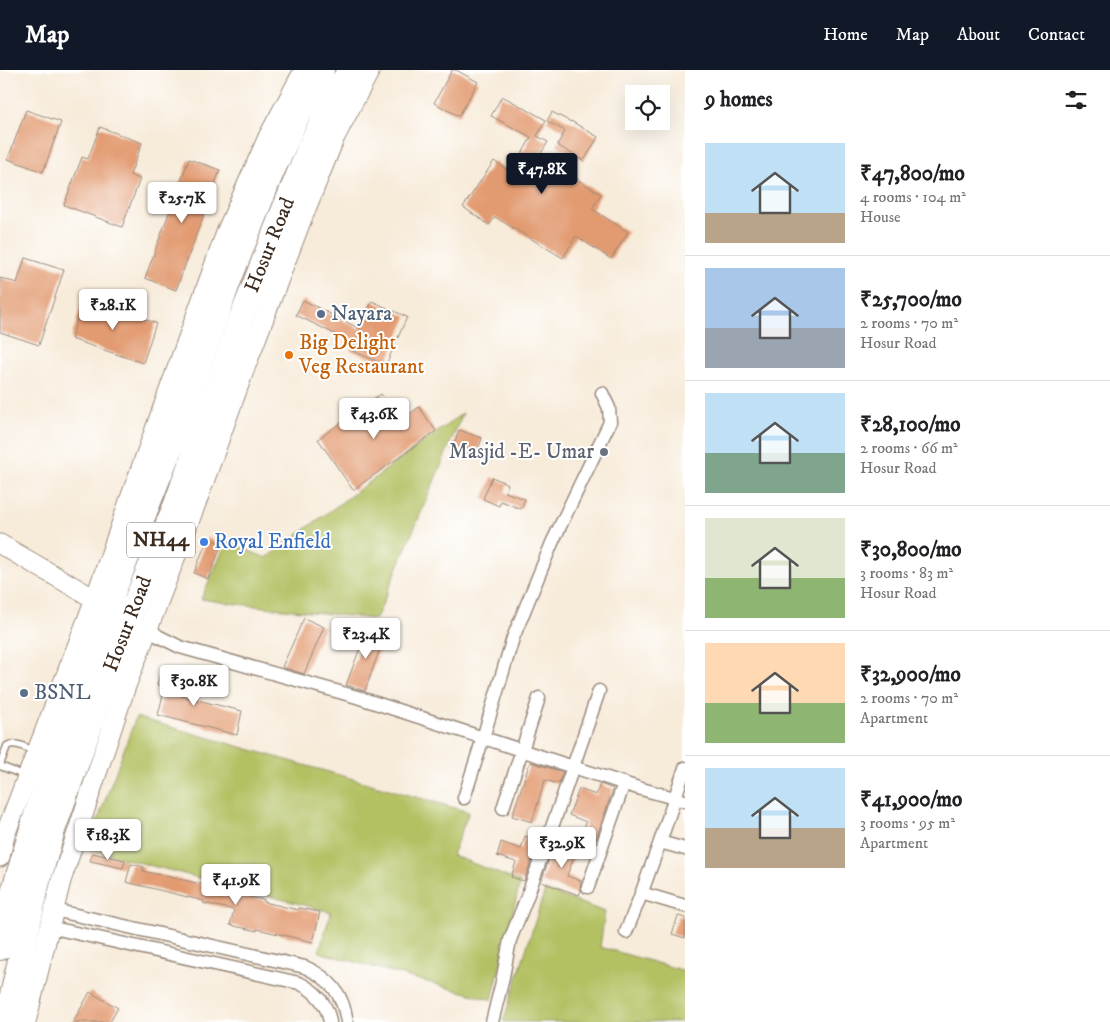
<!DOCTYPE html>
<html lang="en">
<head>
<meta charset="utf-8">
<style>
	:root { --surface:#fff; --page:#f6f6f6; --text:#202124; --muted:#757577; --line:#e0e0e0; --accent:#111827 }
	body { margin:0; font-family:"IM FELL DW Pica",serif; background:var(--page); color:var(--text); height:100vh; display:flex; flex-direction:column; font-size:19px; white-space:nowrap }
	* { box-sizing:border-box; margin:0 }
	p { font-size:16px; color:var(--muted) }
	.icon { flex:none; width:28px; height:28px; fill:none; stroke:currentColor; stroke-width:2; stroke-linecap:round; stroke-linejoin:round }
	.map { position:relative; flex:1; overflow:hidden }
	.details { display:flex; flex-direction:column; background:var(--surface); width:425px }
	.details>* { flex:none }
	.fabs { position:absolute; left:625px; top:15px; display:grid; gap:10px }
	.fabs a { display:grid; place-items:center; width:45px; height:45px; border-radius:0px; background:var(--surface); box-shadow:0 5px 20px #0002; font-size:25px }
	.price { position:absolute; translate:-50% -42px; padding:0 11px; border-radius:5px; background:#fff; color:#222; font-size:16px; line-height:32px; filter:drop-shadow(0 1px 2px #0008) }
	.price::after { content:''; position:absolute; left:50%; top:30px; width:15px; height:11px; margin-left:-8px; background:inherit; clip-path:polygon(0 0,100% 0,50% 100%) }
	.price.active { background:var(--accent); color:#fff }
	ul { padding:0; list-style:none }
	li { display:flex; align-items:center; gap:15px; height:125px; padding:0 20px }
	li+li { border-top:1px solid var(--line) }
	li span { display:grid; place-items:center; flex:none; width:140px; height:100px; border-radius:0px; color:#555 }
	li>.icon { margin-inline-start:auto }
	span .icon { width:60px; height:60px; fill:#fffc; stroke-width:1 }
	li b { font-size:21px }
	h2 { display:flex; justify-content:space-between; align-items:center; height:60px; padding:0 20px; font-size:21px }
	header { display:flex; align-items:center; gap:30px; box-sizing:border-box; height:70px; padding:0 25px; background:var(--accent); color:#fff }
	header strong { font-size:24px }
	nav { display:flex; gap:28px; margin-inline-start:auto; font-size:18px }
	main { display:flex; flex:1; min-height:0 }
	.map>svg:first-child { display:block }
</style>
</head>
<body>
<header>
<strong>Map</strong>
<nav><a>Home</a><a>Map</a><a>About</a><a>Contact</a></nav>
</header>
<main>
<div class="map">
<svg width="685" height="952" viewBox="0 0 685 952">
	<rect width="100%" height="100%" fill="#fff"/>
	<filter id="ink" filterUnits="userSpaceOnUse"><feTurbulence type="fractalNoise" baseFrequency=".02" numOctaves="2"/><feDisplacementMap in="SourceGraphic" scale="10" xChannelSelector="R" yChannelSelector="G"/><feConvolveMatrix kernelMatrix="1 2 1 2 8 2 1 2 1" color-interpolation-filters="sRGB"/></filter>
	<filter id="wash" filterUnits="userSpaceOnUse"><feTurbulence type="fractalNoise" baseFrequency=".0096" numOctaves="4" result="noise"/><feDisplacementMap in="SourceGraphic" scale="20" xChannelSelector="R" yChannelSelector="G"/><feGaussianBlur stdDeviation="1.12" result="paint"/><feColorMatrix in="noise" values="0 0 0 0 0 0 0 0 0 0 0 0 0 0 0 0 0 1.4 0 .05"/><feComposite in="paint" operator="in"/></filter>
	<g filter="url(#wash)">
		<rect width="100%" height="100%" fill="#f7ebd9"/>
		<path fill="#b4c163" stroke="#787640" d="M463,343l-87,206 -149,-16 -26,-4 26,-58 39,17z
			M136,647l333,95 -17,43 68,27 -28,118 -173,-48 12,-40 -244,-63z
			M545,820l60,22 -5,35 85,24v51h-182z"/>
		<g id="blocks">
			<path fill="#e29a70" d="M452,0h4l22,12 -19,34 -25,-13z
				M502,26l44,24 -9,16 11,6 -8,13 1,2 60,37 -9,15 36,23 -17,27 -35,-23 -13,22 -68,-41 -6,8 -26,-18 31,-46 18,12 19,-36 -40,-21z
				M26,40l35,12 -18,50 -35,-13z
				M552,42l19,10v-1l27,16 -14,24 -27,-16 8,-14 -18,-10z
				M100,57l42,16 -12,32 10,4 -18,48 -58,-22 18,-48 6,2z
				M189,89l31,11 -44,120 -31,-12z
				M25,188l39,12 -25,75 -39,-13v-54l17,5z
				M83,230l73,23 -13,40 -72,-24z
				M303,230l57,29 12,-28 35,16 -21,48 -36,-15 3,-7 -57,-28z
				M381,324l19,27 19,-14 17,24 -83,59 -35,-51z
				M459,360l23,8 -7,20 -23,-8z
				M492,407l16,7 -3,8 20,7 -4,10 -20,-8 -2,5 -16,-7z
				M208,468l14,6 -14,35 -14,-6z
				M304,548l20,9 -20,47 -22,-7z
				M368,557l17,7 -20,57 -19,-6z
				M161,599l25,6 -5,21 61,15 -5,24 -79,-20 7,-28 -8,-2z
				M530,692l33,10 -5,12 -13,-4 -13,42 -20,-6z
				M600,714l13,5 -17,50 -14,-5 4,-12 -17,-7 10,-26 17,6z
				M525,766l14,4 -15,41 -13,-4 5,-15 -19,-6 4,-14 20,7z
				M560,772l17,6 -10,28 14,5 -1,7 1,3 -2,4 -38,-13 13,-37 4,1z
				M92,783l33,7 -2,8 -33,-7z
				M131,794l13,3 -1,4 85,19v2l36,8v2l34,8 1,-2 21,4 -7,30 -56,-13v2l-27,-6 4,-15 -31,-7 1,-2 -78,-19z
				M678,846l7,2v20l-13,-4z
				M90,922l28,16 -8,14h-37z"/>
		</g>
	</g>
	<g filter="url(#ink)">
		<use href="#blocks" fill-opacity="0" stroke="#998a7c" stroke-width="1"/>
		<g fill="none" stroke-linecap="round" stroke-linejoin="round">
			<g stroke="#998a7c" stroke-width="9">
				<path id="lane" d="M0,695l7,-19c8,-5 19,2 27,5
					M0,696l26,10"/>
			</g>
			<g stroke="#998a7c" stroke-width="15">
				<path id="street" d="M149,558l9,8 22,11 177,50 281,91 47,13
					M464,728l19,-60 30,-100 39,-95 58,-121 -1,-14 -7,-15
					M503,738l36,-110
					M660,772l25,-74
					M588,817l36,-104
					M641,823l44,13
					M54,840l251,57c26,12 38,27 42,55
					M49,857l250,56c17,8 28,20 31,39
					M626,862l14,-35 20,-55 25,7
					M492,952l10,-40 8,-42 17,-43 36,-101 36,-105"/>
			</g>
			<g stroke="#998a7c" stroke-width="21">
				<path id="secondary" d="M0,474l105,61
					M0,787l5,-22 90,-236 37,-106 95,-263 41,-93 36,-67
					M26,952l35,-141 65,-195 71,-185 48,-133 56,-147 34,-84 35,-67"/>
			</g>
			<g stroke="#998a7c" stroke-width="26">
				<path id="highway" d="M0,878l10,-45 27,-91 77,-222 59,-149 55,-158 43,-109 26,-57 25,-47
					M6,952l32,-141 15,-51 43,-121 39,-106 41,-99 28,-79 37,-106 39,-100 28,-68 26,-55 16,-26"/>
			</g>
			<use href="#lane" stroke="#fff" stroke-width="6"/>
			<use href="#street" stroke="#fff" stroke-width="12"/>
			<use href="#secondary" stroke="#fff" stroke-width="19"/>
			<use href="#highway" stroke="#fff" stroke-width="24"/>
		</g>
	</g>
	<g fill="#5c6f8a" stroke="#fff" stroke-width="2">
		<circle cx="321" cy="244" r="5"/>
		<circle cx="24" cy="623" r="5"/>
	</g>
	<circle fill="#e8710a" stroke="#fff" stroke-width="2" cx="289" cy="285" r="5"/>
	<circle fill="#6b7280" stroke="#fff" stroke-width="2" cx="604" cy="382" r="5"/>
	<circle fill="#3f7fe0" stroke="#fff" stroke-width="2" cx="204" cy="472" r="5"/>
	<g text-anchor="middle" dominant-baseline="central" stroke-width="4" stroke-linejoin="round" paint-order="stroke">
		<rect fill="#fff" stroke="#766a62" stroke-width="1" x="127" y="452.5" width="68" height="35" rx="4"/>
		<g font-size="20" font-weight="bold" fill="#3b2a1e">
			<text x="161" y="470">NH44</text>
		</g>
		<g font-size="21" fill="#3b2a1e" stroke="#fff">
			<text transform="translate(270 175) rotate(-68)">Hosur Road</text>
			<text transform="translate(128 554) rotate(-69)">Hosur Road</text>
		</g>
		<g font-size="21" fill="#4e5e75" stroke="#fff" text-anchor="start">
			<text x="331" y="244">Nayara</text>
			<text x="34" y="623">BSNL</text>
		</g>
		<g font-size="21" fill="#c56008" stroke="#fff" text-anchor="start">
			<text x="299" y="273">Big Delight<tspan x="299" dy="24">Veg Restaurant</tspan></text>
		</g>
		<g font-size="21" fill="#5b616d" stroke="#fff" text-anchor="end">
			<text x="594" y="382">Masjid -E- Umar</text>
		</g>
		<g font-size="21" fill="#366cbe" stroke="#fff" text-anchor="start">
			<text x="214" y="472">Royal Enfield</text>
		</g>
	</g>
</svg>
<div class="fabs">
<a><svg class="icon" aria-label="locate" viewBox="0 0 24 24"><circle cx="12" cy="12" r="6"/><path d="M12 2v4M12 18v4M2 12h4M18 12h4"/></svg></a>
</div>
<b class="price active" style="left:542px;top:125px">₹47.8K</b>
<b class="price" style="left:182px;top:154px">₹25.7K</b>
<b class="price" style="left:113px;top:261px">₹28.1K</b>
<b class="price" style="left:374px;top:370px">₹43.6K</b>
<b class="price" style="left:366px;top:590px">₹23.4K</b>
<b class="price" style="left:194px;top:637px">₹30.8K</b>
<b class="price" style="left:108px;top:791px">₹18.3K</b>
<b class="price" style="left:562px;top:799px">₹32.9K</b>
<b class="price" style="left:236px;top:836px">₹41.9K</b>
</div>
<section class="details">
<h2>9 homes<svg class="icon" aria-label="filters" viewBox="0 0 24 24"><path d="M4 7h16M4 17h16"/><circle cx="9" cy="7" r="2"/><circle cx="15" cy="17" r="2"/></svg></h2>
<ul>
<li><span style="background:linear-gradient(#bfe0f5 70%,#b9a48a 0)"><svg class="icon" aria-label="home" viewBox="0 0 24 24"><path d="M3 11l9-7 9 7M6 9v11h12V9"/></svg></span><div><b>₹47,800/mo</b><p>4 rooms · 104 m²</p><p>House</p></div></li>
<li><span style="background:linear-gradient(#a9c7e8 60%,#9aa5b1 0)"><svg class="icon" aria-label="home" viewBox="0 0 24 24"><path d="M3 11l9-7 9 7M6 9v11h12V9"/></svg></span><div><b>₹25,700/mo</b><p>2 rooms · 70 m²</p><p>Hosur Road</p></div></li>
<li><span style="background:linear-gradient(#bfe0f5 60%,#7fa58c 0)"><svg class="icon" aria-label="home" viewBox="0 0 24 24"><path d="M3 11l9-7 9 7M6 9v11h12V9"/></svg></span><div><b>₹28,100/mo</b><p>2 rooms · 66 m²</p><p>Hosur Road</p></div></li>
<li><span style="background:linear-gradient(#dfe7d0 60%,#8fb573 0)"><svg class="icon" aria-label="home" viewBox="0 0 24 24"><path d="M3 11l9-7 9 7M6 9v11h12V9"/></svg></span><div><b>₹30,800/mo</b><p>3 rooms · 83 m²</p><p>Hosur Road</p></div></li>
<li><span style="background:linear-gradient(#ffd9b3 60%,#8fb573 0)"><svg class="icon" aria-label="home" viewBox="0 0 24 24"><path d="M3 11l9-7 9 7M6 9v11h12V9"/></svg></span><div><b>₹32,900/mo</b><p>2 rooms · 70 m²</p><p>Apartment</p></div></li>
<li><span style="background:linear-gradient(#bfe0f5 60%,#b9a48a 0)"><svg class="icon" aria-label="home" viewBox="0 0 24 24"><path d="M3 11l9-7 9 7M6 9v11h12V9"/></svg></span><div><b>₹41,900/mo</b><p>3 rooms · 95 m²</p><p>Apartment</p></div></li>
</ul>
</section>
</main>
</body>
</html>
